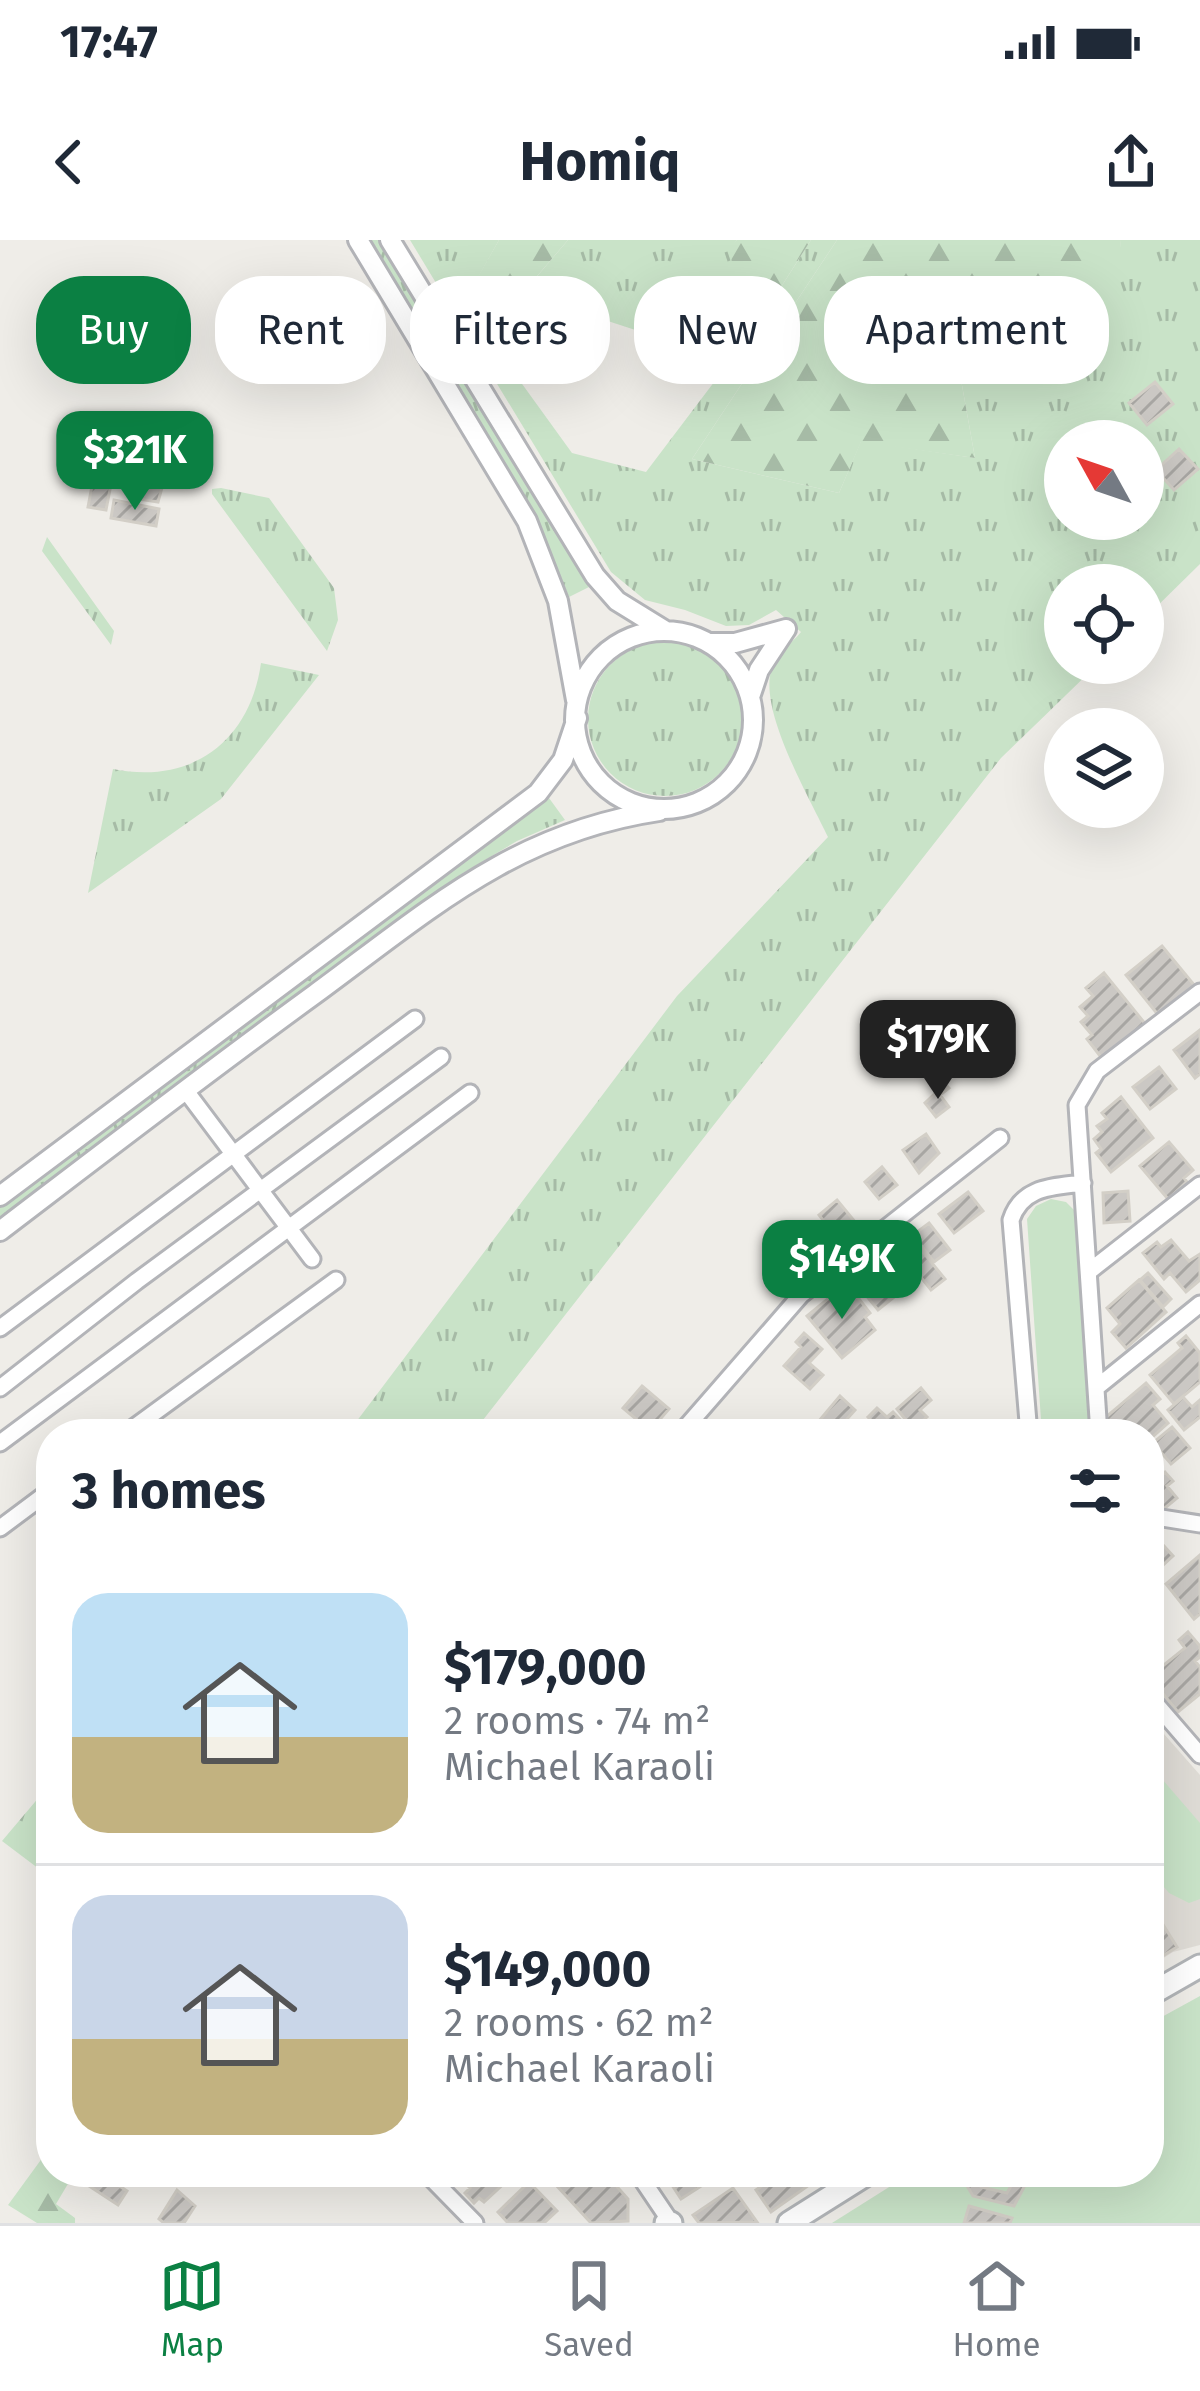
<!DOCTYPE html>
<html lang="en">
<head>
<meta charset="utf-8">
<style>
	:root { --surface:#fff; --page:#f2f2f3; --text:#1f2937; --muted:#747a83; --line:#e0e1e3; --accent:#0b8043 }
	body { margin:0; font-family:"Fira Sans",sans-serif; background:var(--page); color:var(--text); height:100vh; display:flex; flex-direction:column; font-size:45px; white-space:nowrap }
	* { box-sizing:border-box; margin:0 }
	p { font-size:39px; color:var(--muted) }
	.icon { flex:none; width:66px; height:66px; fill:none; stroke:currentColor; stroke-width:2; stroke-linecap:round; stroke-linejoin:round }
	.map { position:relative; flex:1; overflow:hidden }
	.drawer { position:absolute; left:36px; top:1179px; width:1128px; height:768px; display:flex; flex-direction:column; background:var(--surface); border-radius:48px; box-shadow:0 12px 48px #0002 }
	.drawer>* { flex:none }
	.top-card { position:absolute; left:36px; top:36px; width:1128px; height:108px; display:flex; gap:24px }
	.needle { width:78px; rotate:310deg }
	.buttons { position:absolute; left:1044px; top:180px; display:grid; gap:24px }
	.buttons a { display:grid; place-items:center; width:120px; height:120px; border-radius:50%; background:var(--surface); box-shadow:0 12px 48px #0002; font-size:60px }
	.price { position:absolute; translate:-50% -102px; padding:0 27px; border-radius:24px; background:var(--accent); color:#fff; font-size:39px; line-height:78px; filter:drop-shadow(0 3px 6px #0008) }
	.price::after { content:''; position:absolute; left:50%; top:72px; width:36px; height:27px; margin-left:-18px; background:inherit; clip-path:polygon(0 0,100% 0,50% 100%) }
	.price.current { background:#222; color:#fff }
	ul { padding:0; list-style:none }
	li { display:flex; align-items:center; gap:36px; height:300px; padding:0 36px }
	li+li { border-top:3px solid var(--line) }
	li span { display:grid; place-items:center; flex:none; width:336px; height:240px; border-radius:36px; color:#555 }
	li>.icon { margin-inline-start:auto }
	span .icon { width:144px; height:144px; fill:#fffc; stroke-width:1 }
	li b { font-size:51px }
	h2 { display:flex; justify-content:space-between; align-items:center; height:144px; padding:0 36px; font-size:51px }
	.pill { padding:0 42px; border-radius:48px; background:var(--surface); box-shadow:0 12px 48px #0002; font-size:42px; line-height:108px }
	.pill.current { background:var(--accent); color:#fff }
	.status { display:flex; justify-content:space-between; align-items:center; height:84px; padding:0 60px; background:var(--surface); direction:ltr }
	.status svg { height:33px; fill:currentColor }
	header { display:flex; justify-content:space-between; align-items:center; height:156px; padding:0 36px; background:var(--surface); font-size:54px; font-weight:700 }
	.dock { display:flex; justify-content:space-around; align-items:center; height:168px; border-top:3px solid var(--line); background:var(--surface); font-size:33px; color:var(--muted) }
	.dock a { display:grid; justify-items:center; gap:6px }
	.dock .current { color:var(--accent) }
	.map>svg:first-child { display:block }
</style>
</head>
<body>
<div class="status"><b>17:47</b><svg viewBox="0 0 49 12"><path d="M0 12V9h3v3zM5 12V6h3v6zM10 12V3h3v9zM15 12V0h3v12zM26 1h20v11H26zM47 4h2v5h-2z"/></svg></div>
<header><svg class="icon" aria-label="back" viewBox="0 0 24 24"><path d="M15 5l-7 7 7 7"/></svg>Homiq<svg class="icon" aria-label="share" viewBox="0 0 24 24"><path d="M12 15V3M7 8l5-5 5 5M5 13v7h14v-7"/></svg></header>
<div class="map">
<svg width="1200" height="1983" viewBox="0 0 1200 1983">
	<defs>
		<pattern id="grass-tufts" width="24" height="20" patternUnits="userSpaceOnUse" patternTransform="scale(3)"><rect width="24" height="20" fill="#c9e3c8"/><path d="M3 7l-1-3M5 7V3M7 7l1-3M15 17l-1-3M17 17v-4M19 17l1-3" fill="none" stroke="#a6bba6"/></pattern>
		<pattern id="forest-firs" width="22" height="20" patternUnits="userSpaceOnUse" patternTransform="scale(3)"><rect width="22" height="20" fill="#c9e3c8"/><path d="M5 1l3.5 6h-7zM16 11l3.5 6h-7z" fill="#a6bba6"/></pattern>
		<pattern id="building-hatch" width="6" height="6" patternUnits="userSpaceOnUse" patternTransform="scale(3)"><rect width="6" height="6" fill="#cbc8c4"/><path d="M-1 1l2-2M0 6l6-6M5 7l2-2" fill="none" stroke="#a8a6a3"/></pattern>
	</defs>
	<rect width="100%" height="100%" fill="#efede8"/>
	<path fill="#dfdcd6" d="M1149,1477l51,58v170l-27,7 -24,15z"/>
	<path fill="url(#grass-tufts)" fill-rule="evenodd" d="M368,0h10l211,347 -20,10 -30,-73z
		M410,0h89l-24,43 11,53 82,-96h169l-7,9 44,49 37,-58h26l-145,219 147,34 22,-52 114,17 -22,-123 29,-56 139,-24 -1,-15h80v324l-57,56v-35h-78v78h34l-98,95 -529,676h-125l330,-438 151,-159c-18,-38 -71,-129 -56,-169 5,-15 19,-24 29,-36l-25,-22 -27,15 -23,1 -41,-16 -40,-10 -34,-28zM562,66l168,55 -84,111 -74,-19 -60,-83zM1065,201h78v78h-78z
		M221,248l48,10 65,90 4,32 -11,31 -115,-157v-5z
		M47,297l67,94 -3,14 -69,-94z
		M588 479a77 77 0 1 1 154 0a77 77 0 1 1-154 0Z
		M261,423l58,12 -98,124 -133,94 25,-124c78,16 137,-27 148,-106z
		M549,558l16,22 -48,21 -54,32 -463,347v-13z
		M51,1543v95l-49,-37z"/>
	<path fill="url(#forest-firs)" d="M499,0h69l-83,97 -10,-55z
		M737,0h74l-37,58 -38,-16 -7,-34z
		M837,0h283l2,15 -102,57 -39,-32 -28,55 22,123 -114,-16 -22,51 -147,-34z
		M51,1906v26h24l-19,32 19,14v5h-38l-29,-18z"/>
	<path fill="#c9e3c8" d="M1051,959l15,3 13,13 13,219h-50l-15,-215 9,-13z
		M1149,1524l51,59v76l-11,4 -20,-10 -20,-24z
		M1200,1756v227h-368l81,-51h236v-148z"/>
	<path fill="url(#building-hatch)" stroke="#d3cfc7" stroke-width="3" d="M1155,142l18,22 -26,21 -18,-22z
		M1179,209l19,20 -24,21 -18,-20z
		M95,230l18,4 -7,36 -18,-3z
		M143,241l20,3 -5,18 -19,-3z
		M114,260l45,9 -3,17 -45,-8z
		M1162,706l33,40 -36,30 -33,-41z
		M1104,733l43,53 -43,35 -17,-22 5,-4 -11,-13 7,-6 -8,-9 13,-11 -7,-8z
		M1200,790v44l-5,4 -21,-28z
		M1159,827l17,22 -26,20 -17,-22z
		M945,844l4,4 -9,7 9,12 -13,10 -11,-14z
		M1121,857l32,41 -42,34 -15,-19 5,-4 -7,-10 8,-7 -5,-6 10,-7 -5,-6z
		M926,894l13,19 -20,20 -16,-23z
		M1169,902l24,28 -9,8 3,4 -19,17 -28,-33z
		M882,927l15,18 -18,14 -14,-17z
		M1128,951l2,30 -26,2 -1,-30z
		M968,952l15,19 -29,22 -15,-19z
		M837,960l19,23 -19,15 -18,-23z
		M805,982l21,27 -32,24 -21,-27 11,-8 8,10 10,-7 -9,-10z
		M929,983l21,27 -16,12 -21,-27z
		M909,995l36,44 -14,11 -35,-44z
		M1171,1000l18,21 11,-7v26l-14,12 -16,-19 -6,6 -21,-26 14,-11 4,5z
		M885,1018l23,28 -30,24 -23,-28z
		M1148,1033l23,26 -8,8 -23,-27z
		M1139,1040l27,32 -40,36 -14,-16 8,-8 -13,-16z
		M841,1048l10,12 5,-5 14,18 -5,4 10,13 -33,28 -35,-42z
		M804,1093l18,16 -13,14 14,12 -13,14 -26,-23 17,-19 -5,-5z
		M1186,1096l14,17v29l-26,22 -24,-29 32,-27 -4,-5z
		M1146,1143l14,16 -7,6 15,18 -19,17v-6h-30l-14,-16z
		M642,1146l27,23 -19,22 -27,-23z
		M921,1148l10,12 -11,10 7,7 -14,12 -16,-20z
		M840,1156l15,14 -8,9 12,10 -4,5h-47z
		M1183,1157l9,10 8,-7v17l-16,13 -16,-20z
		M877,1168l10,9 6,-5 21,22h-30l-16,-17z
		M1172,1187l18,21 -19,16 -18,-21z
		M1149,1228l9,10 7,-6 8,9 -6,5 10,12 -17,14 -11,-14z
		M1149,1303l14,2 10,11 -24,22z
		M1200,1315v59l-6,5 -28,-35z
		M1188,1392l12,14v11l-5,4 5,6v27l-22,18 -29,-35 36,-29 -6,-8z
		M1149,1662l28,45 -21,13 -7,-10z
		M85,1932h54l-8,13 -9,-6 -4,6 9,6 -9,14 -38,-25z
		M507,1932l4,5 -27,25 -5,-4 -5,5 -9,-10 5,-5 -15,-15z
		M573,1932h31l24,27v22l-37,2 -34,-37z
		M668,1932h34l4,11 -25,16 -13,-20z
		M782,1932h22l8,11 -41,29 -15,-22z
		M963,1932h9l9,15 26,6 12,-21h13l-18,34 -41,-10 -13,-22z
		M529,1942l28,29 -13,12h-36l-10,-11z
		M733,1948l24,34 -58,1 -6,-8z
		M177,1950l18,16 -11,17h-20l-5,-4z
		M969,1966l43,12 -2,5h-46z"/>
	<g fill="none" stroke-linecap="round" stroke-linejoin="round">
		<g stroke="#b3b4b8" stroke-width="21">
			<path id="minor" d="M186,851l126,168
				M1091,1030l109,-85
				M0,1088l415,-309
				M0,1148l137,-107 304,-224
				M1096,1148l104,-84
				M125,1194l211,-154
				M680,1194l121,-139 199,-157
				M1029,1194l-18,-214c11,-34 42,-33 72,-37
				M1099,1194l-22,-329 20,-34 103,-79
				M0,1203l470,-350
				M1149,1276l51,8
				M0,1288l51,-38
				M1149,1456l51,59
				M425,1932l50,51
				M637,1932l33,49"/>
		</g>
		<g stroke="#b3b4b8" stroke-width="24">
			<path id="tertiary" d="M358,0l169,281 31,80 18,99
				M390,0l205,336 22,25 47,29
				M575 480a89 89 0 1 1 178 0a89 89 0 1 1-178 0Z
				M710,403h25l51,-14
				M750,457l9,-27 27,-41
				M0,956l538,-403 25,-33 14,-42
				M0,991c105,-80 209,-160 315,-237 113,-83 200,-162 344,-183"/>
		</g>
		<g stroke="#b2b5b8" stroke-width="27">
			<path id="secondary" d="M1149,1755l51,-29
				M666,1983h5
				M789,1983l81,-51"/>
		</g>
		<use href="#minor" stroke="#fff" stroke-width="15"/>
		<use href="#tertiary" stroke="#fff" stroke-width="18"/>
		<use href="#secondary" stroke="#fff" stroke-width="21"/>
	</g>
</svg>
<div class="buttons">
<a><svg class="needle" viewBox="-14 -14 28 28"><path d="M0-13l5 13h-10z" fill="#e53935"/><path d="M0 13l5-13h-10z" fill="#747a83"/></svg></a>
<a><svg class="icon" aria-label="locate" viewBox="0 0 24 24"><circle cx="12" cy="12" r="6"/><path d="M12 2v4M12 18v4M2 12h4M18 12h4"/></svg></a>
<a><svg class="icon" aria-label="layers" viewBox="0 0 24 24"><path d="M12 4l9 5-9 5-9-5zM3 14l9 5 9-5"/></svg></a>
</div>
<b class="price" style="left:135px;top:273px">$321K</b>
<b class="price current" style="left:938px;top:862px">$179K</b>
<b class="price" style="left:842px;top:1082px">$149K</b>
<div class="top-card">
<a class="pill current">Buy</a>
<a class="pill">Rent</a>
<a class="pill">Filters</a>
<a class="pill">New</a>
<a class="pill">Apartment</a>
</div>
<section class="drawer">
<h2>3 homes<svg class="icon" aria-label="filters" viewBox="0 0 24 24"><path d="M4 7h16M4 17h16"/><circle cx="9" cy="7" r="2"/><circle cx="15" cy="17" r="2"/></svg></h2>
<ul>
<li><span style="background:linear-gradient(#bfe0f5 60%,#c2b280 0)"><svg class="icon" aria-label="home" viewBox="0 0 24 24"><path d="M3 11l9-7 9 7M6 9v11h12V9"/></svg></span><div><b>$179,000</b><p>2 rooms · 74 m²</p><p>Michael Karaoli</p></div></li>
<li><span style="background:linear-gradient(#c9d6e8 60%,#c2b280 0)"><svg class="icon" aria-label="home" viewBox="0 0 24 24"><path d="M3 11l9-7 9 7M6 9v11h12V9"/></svg></span><div><b>$149,000</b><p>2 rooms · 62 m²</p><p>Michael Karaoli</p></div></li>
</ul>
</section>
</div>
<nav class="dock">
<a class="current"><svg class="icon" aria-label="map" viewBox="0 0 24 24"><path d="M3 6l6-2 6 2 6-2v14l-6 2-6-2-6 2zM9 4v14M15 6v14"/></svg>Map</a>
<a><svg class="icon" aria-label="saved" viewBox="0 0 24 24"><path d="M7 4h10v16l-5-4-5 4z"/></svg>Saved</a>
<a><svg class="icon" aria-label="home" viewBox="0 0 24 24"><path d="M3 11l9-7 9 7M6 9v11h12V9"/></svg>Home</a>
</nav>
</body>
</html>
